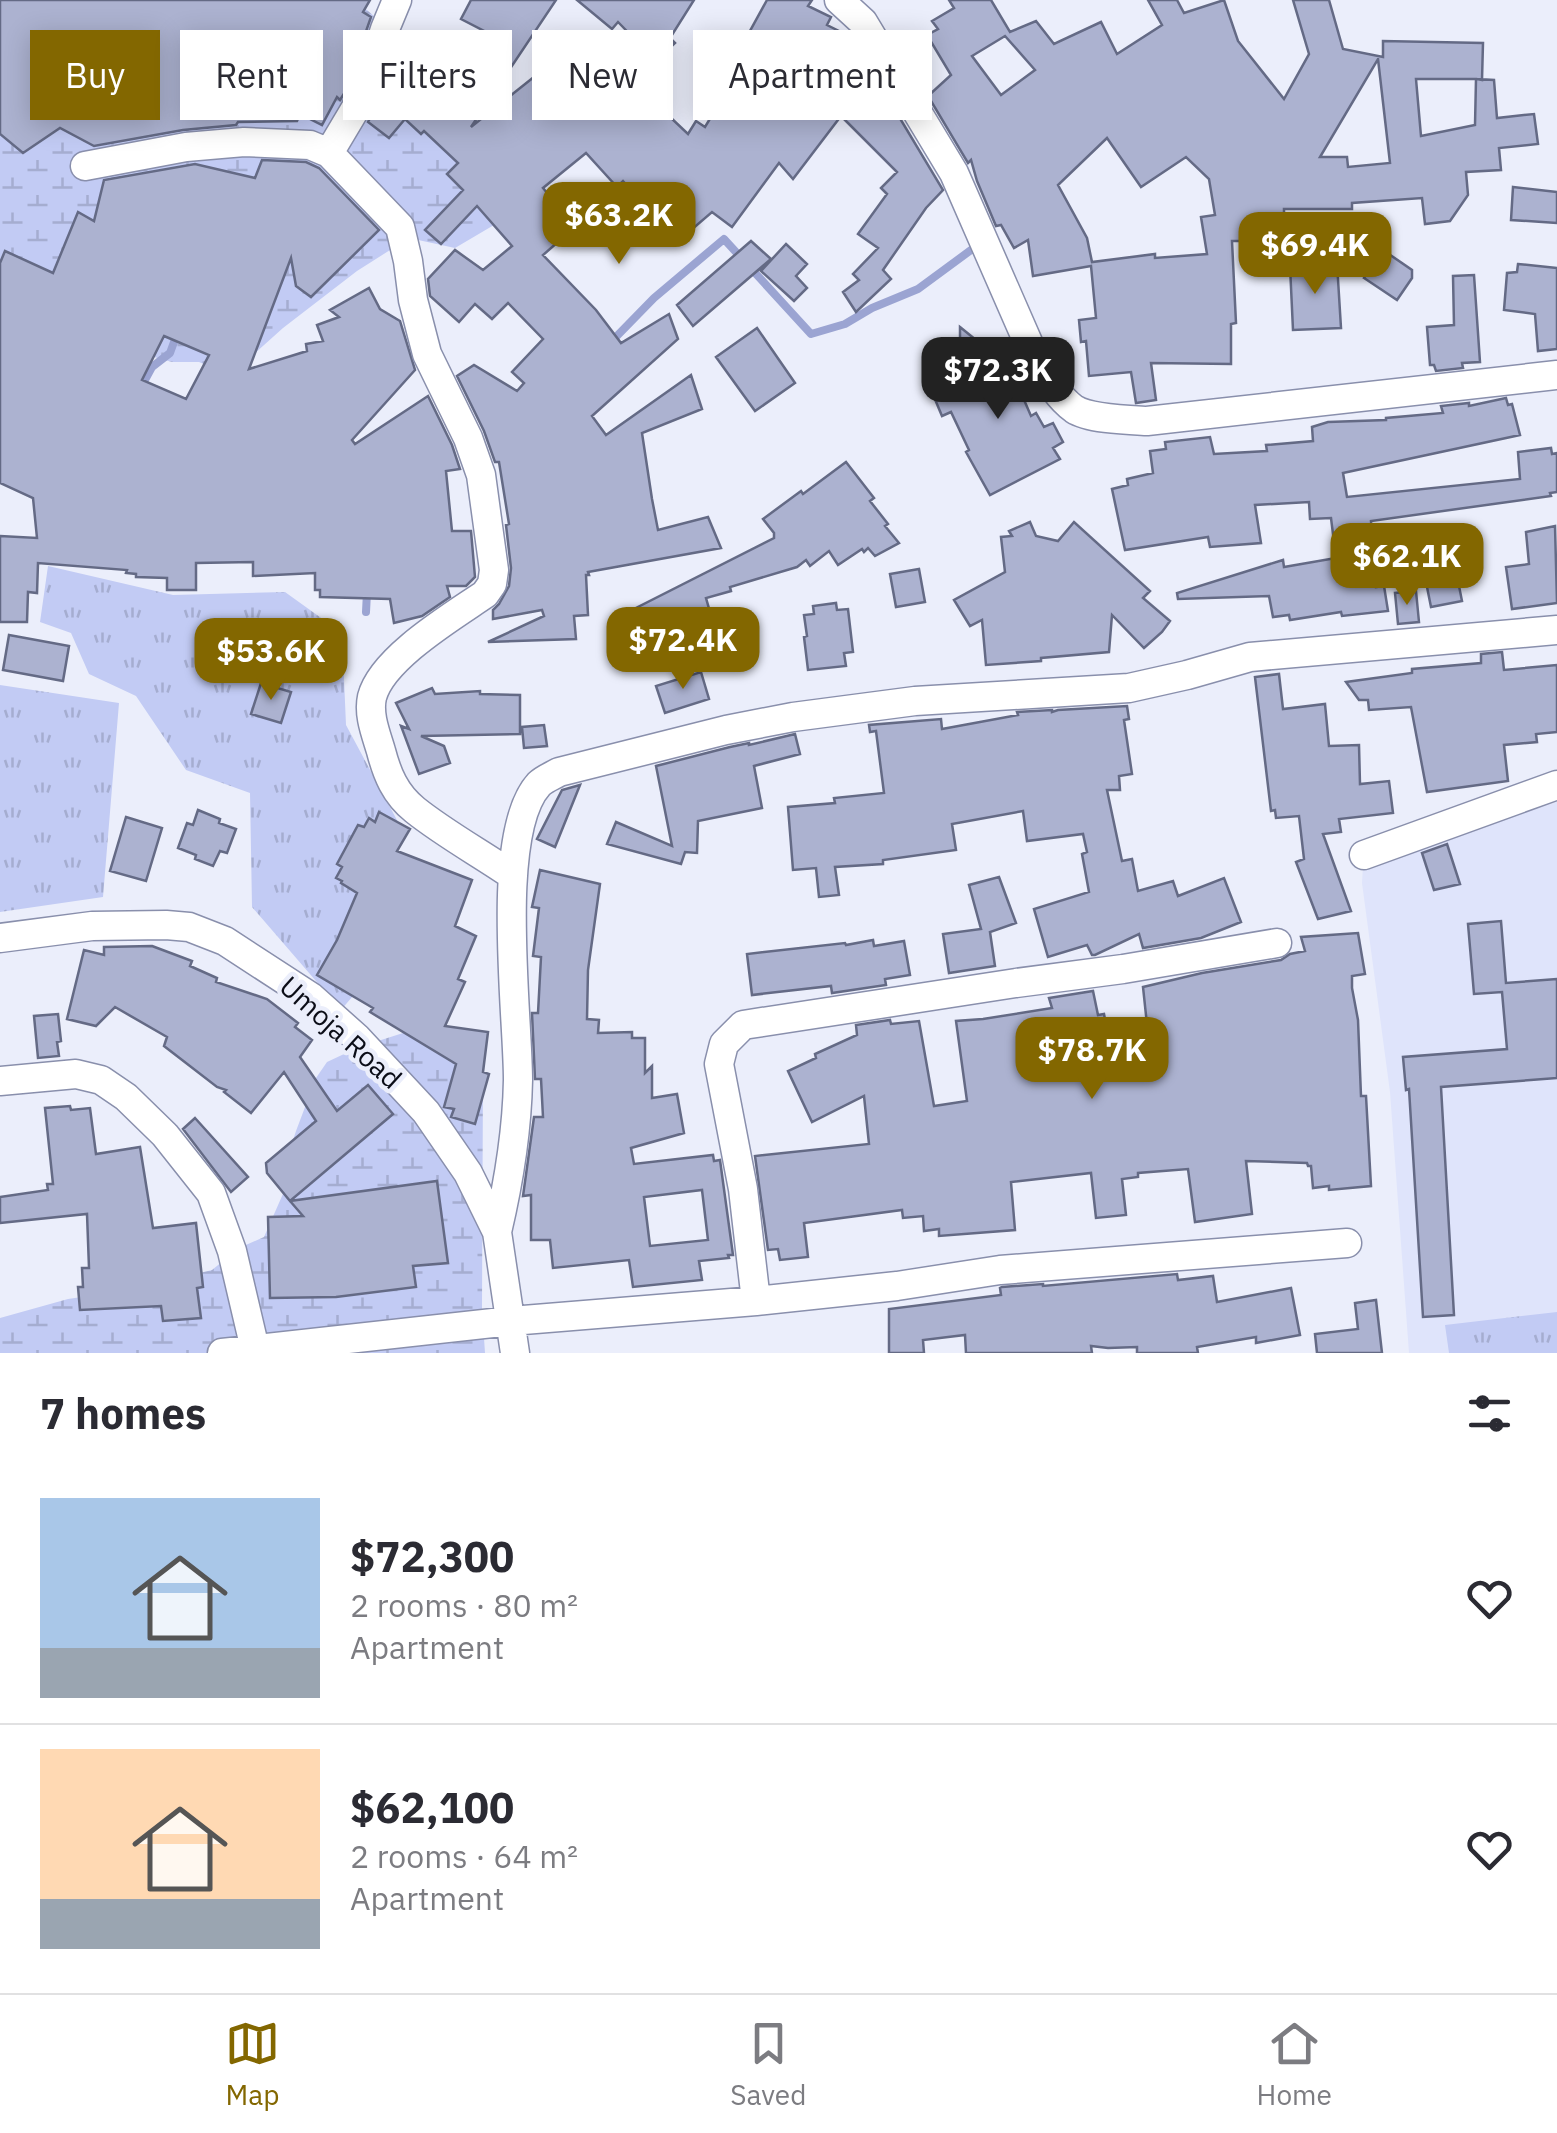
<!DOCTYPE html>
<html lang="en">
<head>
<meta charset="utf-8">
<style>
	:root { --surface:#fff; --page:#f2f2f3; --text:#2b2b33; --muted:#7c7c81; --line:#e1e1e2; --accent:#836700 }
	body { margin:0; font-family:"IBM Plex Sans",sans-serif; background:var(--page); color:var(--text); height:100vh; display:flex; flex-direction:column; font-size:38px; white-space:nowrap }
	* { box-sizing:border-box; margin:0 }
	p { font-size:32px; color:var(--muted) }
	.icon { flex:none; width:55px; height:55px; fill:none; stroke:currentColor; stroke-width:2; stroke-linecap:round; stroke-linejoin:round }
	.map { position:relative; height:1353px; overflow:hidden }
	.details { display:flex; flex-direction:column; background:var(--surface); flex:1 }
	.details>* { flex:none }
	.guide { position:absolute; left:30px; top:30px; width:1000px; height:90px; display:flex; gap:20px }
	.price { position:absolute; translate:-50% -85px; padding:0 22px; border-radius:20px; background:var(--accent); color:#fff; font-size:32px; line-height:65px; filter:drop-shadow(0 2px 5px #0008) }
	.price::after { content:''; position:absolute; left:50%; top:60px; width:30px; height:22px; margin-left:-15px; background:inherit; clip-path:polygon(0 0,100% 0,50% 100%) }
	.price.selected { background:#222; color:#fff }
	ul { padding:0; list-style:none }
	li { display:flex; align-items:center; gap:30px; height:250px; padding:0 40px }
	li+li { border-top:2px solid var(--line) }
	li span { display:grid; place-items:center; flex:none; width:280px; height:200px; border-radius:0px; color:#555 }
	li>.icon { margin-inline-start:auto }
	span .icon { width:120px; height:120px; fill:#fffc; stroke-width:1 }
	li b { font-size:42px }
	h2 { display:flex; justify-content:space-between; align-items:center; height:120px; padding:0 40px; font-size:42px }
	.tag { padding:0 35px; border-radius:0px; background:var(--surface); box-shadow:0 5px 25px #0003; font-size:35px; line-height:90px }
	.tag.selected { background:var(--accent); color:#fff }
	.tab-bar { display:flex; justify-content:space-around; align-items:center; height:140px; border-top:2px solid var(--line); background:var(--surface); font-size:28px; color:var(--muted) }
	.tab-bar a { display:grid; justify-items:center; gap:5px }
	.tab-bar .selected { color:var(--accent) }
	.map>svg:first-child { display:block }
</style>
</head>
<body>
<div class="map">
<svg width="1557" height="1353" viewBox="0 0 1557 1353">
	<defs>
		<pattern id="grass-tufts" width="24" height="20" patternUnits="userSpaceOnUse" patternTransform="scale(2.5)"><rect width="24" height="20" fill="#c2cbf4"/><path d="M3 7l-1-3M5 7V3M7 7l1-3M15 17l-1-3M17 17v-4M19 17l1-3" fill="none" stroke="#a5add0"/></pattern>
		<pattern id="wetland-marsh" width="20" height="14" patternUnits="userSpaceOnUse" patternTransform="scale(2.5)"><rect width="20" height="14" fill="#c2cbf4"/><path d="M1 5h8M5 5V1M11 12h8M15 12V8" fill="none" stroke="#a5add0"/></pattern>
	</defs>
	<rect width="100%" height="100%" fill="#ebeefb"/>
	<path fill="#dfe4fb" d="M1557,802v551h-148l-19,-261 -28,-209 1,-17z"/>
	<path fill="url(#grass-tufts)" d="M48,566l125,29 112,-3 57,41 4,92 52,97 -41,73 18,75 -34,40 -89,-103 -2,-114 -64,-23 -50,-74 -47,-22 -18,-41 -31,-11z
		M0,685l119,18 -16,194 -103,15z
		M1557,1312v41h-108l-4,-28z"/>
	<path fill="url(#wetland-marsh)" d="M0,0h348l19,10 39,35 31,45 53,50 4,85 -39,23 -46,-10 -52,33 -74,57 -30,27 -28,18 -26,-11h-27l-172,-48z
		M422,1027l54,20 11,-1 -4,26 -1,236 3,45h-485v-35l68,-19 61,-9 83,-20 27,-22 25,-11 22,-50 1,-29 9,-27 20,-53 11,-16 32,-15z"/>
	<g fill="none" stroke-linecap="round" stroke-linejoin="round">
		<path stroke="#9ba4d2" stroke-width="8" d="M612,341l42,-43 70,-59 87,95 34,-10 27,-16 46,-19 53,-39
			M140,389l12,-22 18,-14 8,-22
			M366,612l1,-20"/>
	</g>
	<path fill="#acb2d0" stroke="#646a85" stroke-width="2.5" fill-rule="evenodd" d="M0,0h370l-7,12 8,5 -8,23 -16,24 7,3 -7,22 -7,11 -3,-3 -15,28 -22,-11 -3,7 -59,1 -2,3 -53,5 -89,16 -34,-18 -37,25 -23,-19z
		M471,0h85l-85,127 88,-70 43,55 20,-20 17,17 11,-11 38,36 8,-13 9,6 37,-61 -9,-4 34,-62h45l-4,6 23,11 -4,8 24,12 -9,19 59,64 42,70 -17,18 -43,62 8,9 -35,33 -13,-20 16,-12 -6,-6 25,-26 -20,-14 29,-40 -6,-6 16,-16 -56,-56 -48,63 -14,-16 -47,64 -20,-15 -36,31 -53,-62 -6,6 -31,-34 -43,35 20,24 -8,7 12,15 -24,21 53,55 25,33 48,-29 9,25 -86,77 14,19 85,-60 11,34 -60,24 10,66 6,31 50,-13 13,31 -133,24 1,3h-3l2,40 -14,1 2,23 -88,3 56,-26 -2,-6 -49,9v-9l6,-6 10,-18 2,-18 -5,-43 3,-1 -10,-62h-4l-11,-31 -27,-55 17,-11 43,26 7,-8 -12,-11 31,-33 -35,-36 -16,16 -17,-15 -16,18 -29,-26 -2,-17 27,-29 28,20 29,-24 -35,-40 -36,38 -16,-14 38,-40 -16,-16 11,-11 -34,-32 -3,3 -16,-15 -16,19 -21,-16 11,-20 10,-29 36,29 8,-9 2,2 29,-32 22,-31 -25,-13z
		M577,0h117l-24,38 5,5 -19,18 -38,-39 -6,7z
		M949,0h42l19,32 26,-11 18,23 47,-22 16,32 45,-29 -14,-25h29l7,13 40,-13 14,41 46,58 25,-45 -16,-54h36l14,49 40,8v-16l100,2 -1,37 -5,-1 17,1 3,38 37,-4 4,30 -39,4 2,22 -35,2 2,23 -18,26 -25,3 -3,-26 -70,5v6h-68v32h-52l4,82 -5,1v40l-80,-1 5,37 -20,3 -5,-31 -42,4 -3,-35 -5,1 -2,-22 17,-2 -5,-52 -58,10 -5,-36 -14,8 -13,-23 -5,1 -19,-45 -6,-21 -3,3 -40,-67 23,-21 -24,-40 11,-6 -6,-8 22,-13zM1005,36l30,34 -34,25 -29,-39zM1378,59l12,104 -42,4 -1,-10h-27zM1416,79h60l-1,46 -54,11zM1107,138l34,49 45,-30 23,22 6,36 -14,2 6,37 -52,4v-4l-63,8 -5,-24 -29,-53z
		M262,160l44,2 13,6 60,62 -68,67 -15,-11 -5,-28 -42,111 58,-18 -1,-7 17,-3 -6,-16 22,-8 -9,-7 39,-22 11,21 20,12 15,49 -63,70 3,4 73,-48 24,49 8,24 -14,2 6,60h19l4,46 -9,9h-19l3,11 -28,19 -28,7 -4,-24 -70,-2v-7h-5v-17l-62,3v-14l-57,1v27h-29v-12l-31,-1v-3l-10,-1 1,-3 -89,-7 -1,30 -9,-1 -1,30h-27v-86l37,2 -4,-40 -33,-15v-220l5,-12 48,22 25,-61 16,9 10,-41 91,-16 60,14zM164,336l45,19 -23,44 -44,-19z
		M1513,187l44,5v31l-46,-3z
		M751,241l20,18 -78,67 -16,-21z
		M786,244l21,20 -11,12 11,12 -13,13 -33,-30z
		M1383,250l29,20v8l-15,22 -33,-22z
		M1337,263l4,65 -48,2 -3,-64z
		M1518,264l39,4v81l-19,2 -3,-37 -31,-4 3,-37 10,-1z
		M1474,275l6,87 -18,1 1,5 -27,3 -2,-6h-4l-3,-38 27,-2 -1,-49z
		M960,327l58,47 -3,5 16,37 5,-3 8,14 9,-4 10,19 -10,6 7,11 -70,36 -24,-43 3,-2 -18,-38 -9,4 -8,-19 62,-26 -36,-16z
		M757,328l38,55 -40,28 -39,-54z
		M1506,398l2,7 4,-1 8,31 -177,38 4,24 173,-18 -2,-27 33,-4 1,6 5,-1v39l-7,1 1,3 -180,25 5,66 8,-1 4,25 -46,5 -1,-4 -51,8 -1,-5 -16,2 -4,-21 -91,3 -1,-6 106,-33 1,7 52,-9 -5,-40 -21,1 -1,-17 -54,3 6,38 -51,4 -2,-10 -83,13 -13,-61 16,-4 -1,-6 26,-6 -3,-22 16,-2 -1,-7 45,-5 4,17 53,-3 -1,-6 47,-4 -1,-14 16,-5 58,-2v-2l57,-5 -2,-7 28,-3v3z
		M846,462l28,36 -4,3 18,23 -3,2 14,17 -24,13 -7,-8 -4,4 -2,-3 -24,16 -9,-14 -19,15 -4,-6 -9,7 -67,20 1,4 -25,7 6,21 -22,7 -5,-15 -39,20 -12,-22 140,-71v-5l-11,-14 38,-28 2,3z
		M1030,522l6,14 22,5 16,-19 76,69 -7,7 27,23 -8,11 -18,16 -32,-33 -3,37 -68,6v3l-55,4 -4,-45 -12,6 -16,-26 51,-28 -4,-35 11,-1 -3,-5z
		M1555,526l2,77 -45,6 -6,-42 23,-3 -3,-32z
		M1451,546l11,55 -31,6 -11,-55z
		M919,569l6,33 -29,5 -6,-33z
		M1416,591l3,31 -21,2 -3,-31z
		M836,603l1,7 11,-1 5,43 -9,1 2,13 -38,4 -4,-33 3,-1 -3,-21 10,-1 -1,-8z
		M9,635l60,11 -6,35 -60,-11z
		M1502,652l2,18 53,-5v67l-21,2 1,8 -33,3 4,36 -81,11 -16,-85 -42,3 -1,-10h-9l-13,-18 66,-9v-4l69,-6v-9z
		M701,672l8,27 -44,14 -9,-27z
		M1279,674l4,35 42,-5 4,42 30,-1 1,39 29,-3 4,32 -54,6 2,13 -18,2 28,77 -33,8 -22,-57 8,-3 -5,-43 -23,2 -1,-8 -4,1 -16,-134z
		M261,683l30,9 -10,31 -30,-9z
		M432,688l3,6 45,-3v3l40,1v39l-99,2 23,10 6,17 -31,11 -18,-48 8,3 -13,-26z
		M1127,706l2,13 -5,1 8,54 -13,2 1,14h-13l15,71 10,-2 6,32 35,-10 5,15 46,-18 17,44 -40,16 -58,10 -4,-14 -44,21h-3l-5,-10 -39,12 -14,-48 55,-17 -7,-38 5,-2 -4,-18 -56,7 -4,-30 -71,13 4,26 -73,10v4l-48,3 4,28 -20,2 -3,-29 -23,2 -5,-63 47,-4 -1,-5 50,-5 -8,-62 -6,1 -1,-7 72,-6 1,10 76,-14 -1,-3 35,-2v2l6,-2z
		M544,725l3,21 -23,2 -2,-21z
		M795,734l5,20 -46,12 8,42 -64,13 -1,32 -12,-1 -4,12 -74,-20 9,-22 56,24 -16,-80 74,-19 19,-4v2z
		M580,785l-25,62 -18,-8 25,-49z
		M198,810l22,9 -1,4 17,6 -9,24 -7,-2 -7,15 -18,-7 1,-4 -18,-7 9,-25 6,2z
		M379,812l31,17 -13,22 75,29 -17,46 21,10 -18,43 7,3 -20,44 43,6 -5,40 6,2 -14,50 -24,-7 3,-8 -10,-2 12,-43 -86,-52 3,-4 -56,-33 20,-35 20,-47 -16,-10 1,-2 -6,-3 6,-11 -5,-3 21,-39 6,2 5,-9 6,4z
		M126,817l36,11 -16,53 -36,-10z
		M1447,844l13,40 -26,6 -12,-37z
		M540,870l60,14 -12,86 -1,49 12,1 -1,13 34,-1v6h13v35l7,-7v32l25,-4 7,39 -53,15 3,16 79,-9 1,6 6,-1 13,95h-5l1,3 -30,3 3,19 -69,7 -4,-27 -76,8 -3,-28h-19v-45l-8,1 11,-79h9l-2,-38h-6l-3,-66h6l3,-56 -8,-1 6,-48 -7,-1zM702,1190l6,50 -58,6 -6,-49z
		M999,877l17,46 -26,9 5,34 -46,7 -6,-39 38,-5 -12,-44z
		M1501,921l5,62 51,-4v99l-116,9 13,228 -31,2 -14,-228 -3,1 -3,-33 104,-8 -5,-57 -28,2 -6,-70z
		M1358,933l7,41 -13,2v12l6,32 3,76h5l5,90 -42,4v-4l-16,2 -2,-22h-3l-1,-3 -61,-2 6,53 -57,8 -7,-53 -50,4v4l-16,2 4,36 -30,3 -5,-45 -80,9 4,48 -76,6v-7l-15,2 -1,-15 -20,2 -1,-8 -98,13 4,34 -28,3 -2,-11 -10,1 -13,-94 114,-12 -5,-48 -52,26 -24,-51 28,-13 -1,-4 42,-19 -1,-10 34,-5 1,4 28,-3 15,85 33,-5 -11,-80 27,-2 69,-11 -3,-10 44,-7 5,24 6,-1 5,26 39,-6 -5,-47 59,-14 79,-13 9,-6 15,-3 -4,-14z
		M873,940l1,6 30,-5 6,34 -25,4 1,6 -54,8 -1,-7 -79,9 -5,-41 98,-11 1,2z
		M152,946l40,15 -2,5 27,12 -1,4 51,17 31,24 -3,4 17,13 -12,17 37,54 31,-26 25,29 -103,87 -23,-28 -1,-10 50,-42 -32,-49 -33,41 -27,-21 2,-2 -9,-3 -53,-41 3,-9 -52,-30 -19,19 -29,-7 17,-69 20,5v-8z
		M58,1014l3,27 -4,1 2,14 -21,2 -4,-42z
		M70,1106l1,4 19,-2 6,46 44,-7 13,81 43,-5 7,64 -6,1 4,30 -38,3 -2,-15 -81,4 -2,-23h5l-1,-19h7l-2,-54 -87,9v-26l48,-7 -1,-6h6l-8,-76z
		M195,1118l53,59 -17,15 -48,-63z
		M437,1181l11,82 -35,3 3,21 -80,10 -66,1 -2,-81 35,-1 -13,-15z
		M1177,1274l1,6 35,-4 4,26 74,-14 9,47 -44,8v-6l-59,10 1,6h-61v-6l-29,1 -17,-2 1,7h-126l-1,-18 -42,5 1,13h-35v-44l112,-14 -1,-7 2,-1 41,-3v2z
		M1376,1300l6,53h-65l-2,-19 43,-5 -3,-26z"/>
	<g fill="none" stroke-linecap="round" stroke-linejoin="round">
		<g stroke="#898fac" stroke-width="31">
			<path id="minor" d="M839,0l24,22 91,151 80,183c11,18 22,40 40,53 15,10 54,11 73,12l410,-46
				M329,153l34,-57 22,-67 12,-29
				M85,166l101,-19 58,-5 66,3 19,8 71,74 8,34 5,39 14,54 41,84 13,37 13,95 -2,14 -7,10c-32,22 -103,64 -113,103 -4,18 4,37 9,54 6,23 14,43 34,59 30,24 65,43 97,65
				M1364,855l193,-70
				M0,938l92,-12 74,-1 23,2 36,14 86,56 46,41 69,74 42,61 29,59 18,121
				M0,1081l76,-7 25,6 25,17 39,38 46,58 21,58 23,98
				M497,1232c12,-51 20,-100 21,-152 0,-67 -24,-247 21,-296 5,-5 13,-8 20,-12l167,-42 67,-13 122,-16 214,-13 58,-13 63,-18 307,-27
				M756,1301l-13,-112 -24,-125 5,-20 19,-19 273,-42 107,-14 154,-26
				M222,1353l289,-32 245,-20 141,-15 103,-16 347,-27"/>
		</g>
		<use href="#minor" stroke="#fff" stroke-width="28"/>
	</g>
	<g text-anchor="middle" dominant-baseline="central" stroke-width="9" stroke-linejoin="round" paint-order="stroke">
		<g font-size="28" fill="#0b0d17" stroke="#ebeefb">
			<text transform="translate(341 1032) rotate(42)">Umoja Road</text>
		</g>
	</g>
</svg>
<b class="price" style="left:619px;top:267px">$63.2K</b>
<b class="price" style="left:1315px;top:297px">$69.4K</b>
<b class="price selected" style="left:998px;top:422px">$72.3K</b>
<b class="price" style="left:1407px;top:608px">$62.1K</b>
<b class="price" style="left:683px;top:692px">$72.4K</b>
<b class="price" style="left:271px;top:703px">$53.6K</b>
<b class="price" style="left:1092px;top:1102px">$78.7K</b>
<div class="guide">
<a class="tag selected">Buy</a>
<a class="tag">Rent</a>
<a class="tag">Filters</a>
<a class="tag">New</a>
<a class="tag">Apartment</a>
</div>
</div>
<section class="details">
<h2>7 homes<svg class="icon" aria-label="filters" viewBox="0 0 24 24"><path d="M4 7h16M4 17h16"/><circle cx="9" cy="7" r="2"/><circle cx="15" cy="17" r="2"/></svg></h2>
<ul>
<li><span style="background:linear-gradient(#a9c7e8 75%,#9aa5b1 0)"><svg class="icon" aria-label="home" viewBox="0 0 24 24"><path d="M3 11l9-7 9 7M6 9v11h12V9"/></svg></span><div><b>$72,300</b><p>2 rooms · 80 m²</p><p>Apartment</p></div><svg class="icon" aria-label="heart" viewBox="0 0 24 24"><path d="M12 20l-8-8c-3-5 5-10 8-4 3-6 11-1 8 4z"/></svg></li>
<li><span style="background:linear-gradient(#ffd9b3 75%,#9aa5b1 0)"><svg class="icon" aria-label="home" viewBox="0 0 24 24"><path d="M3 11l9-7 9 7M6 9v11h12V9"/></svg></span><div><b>$62,100</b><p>2 rooms · 64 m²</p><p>Apartment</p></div><svg class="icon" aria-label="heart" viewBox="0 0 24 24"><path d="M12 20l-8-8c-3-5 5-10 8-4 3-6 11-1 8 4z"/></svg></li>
</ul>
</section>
<nav class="tab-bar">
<a class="selected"><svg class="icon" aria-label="map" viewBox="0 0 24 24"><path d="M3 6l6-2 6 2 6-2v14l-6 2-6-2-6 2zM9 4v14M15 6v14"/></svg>Map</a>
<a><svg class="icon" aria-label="saved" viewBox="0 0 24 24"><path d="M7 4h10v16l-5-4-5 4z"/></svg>Saved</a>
<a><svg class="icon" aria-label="home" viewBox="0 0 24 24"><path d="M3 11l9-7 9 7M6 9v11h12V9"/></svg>Home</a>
</nav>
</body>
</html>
